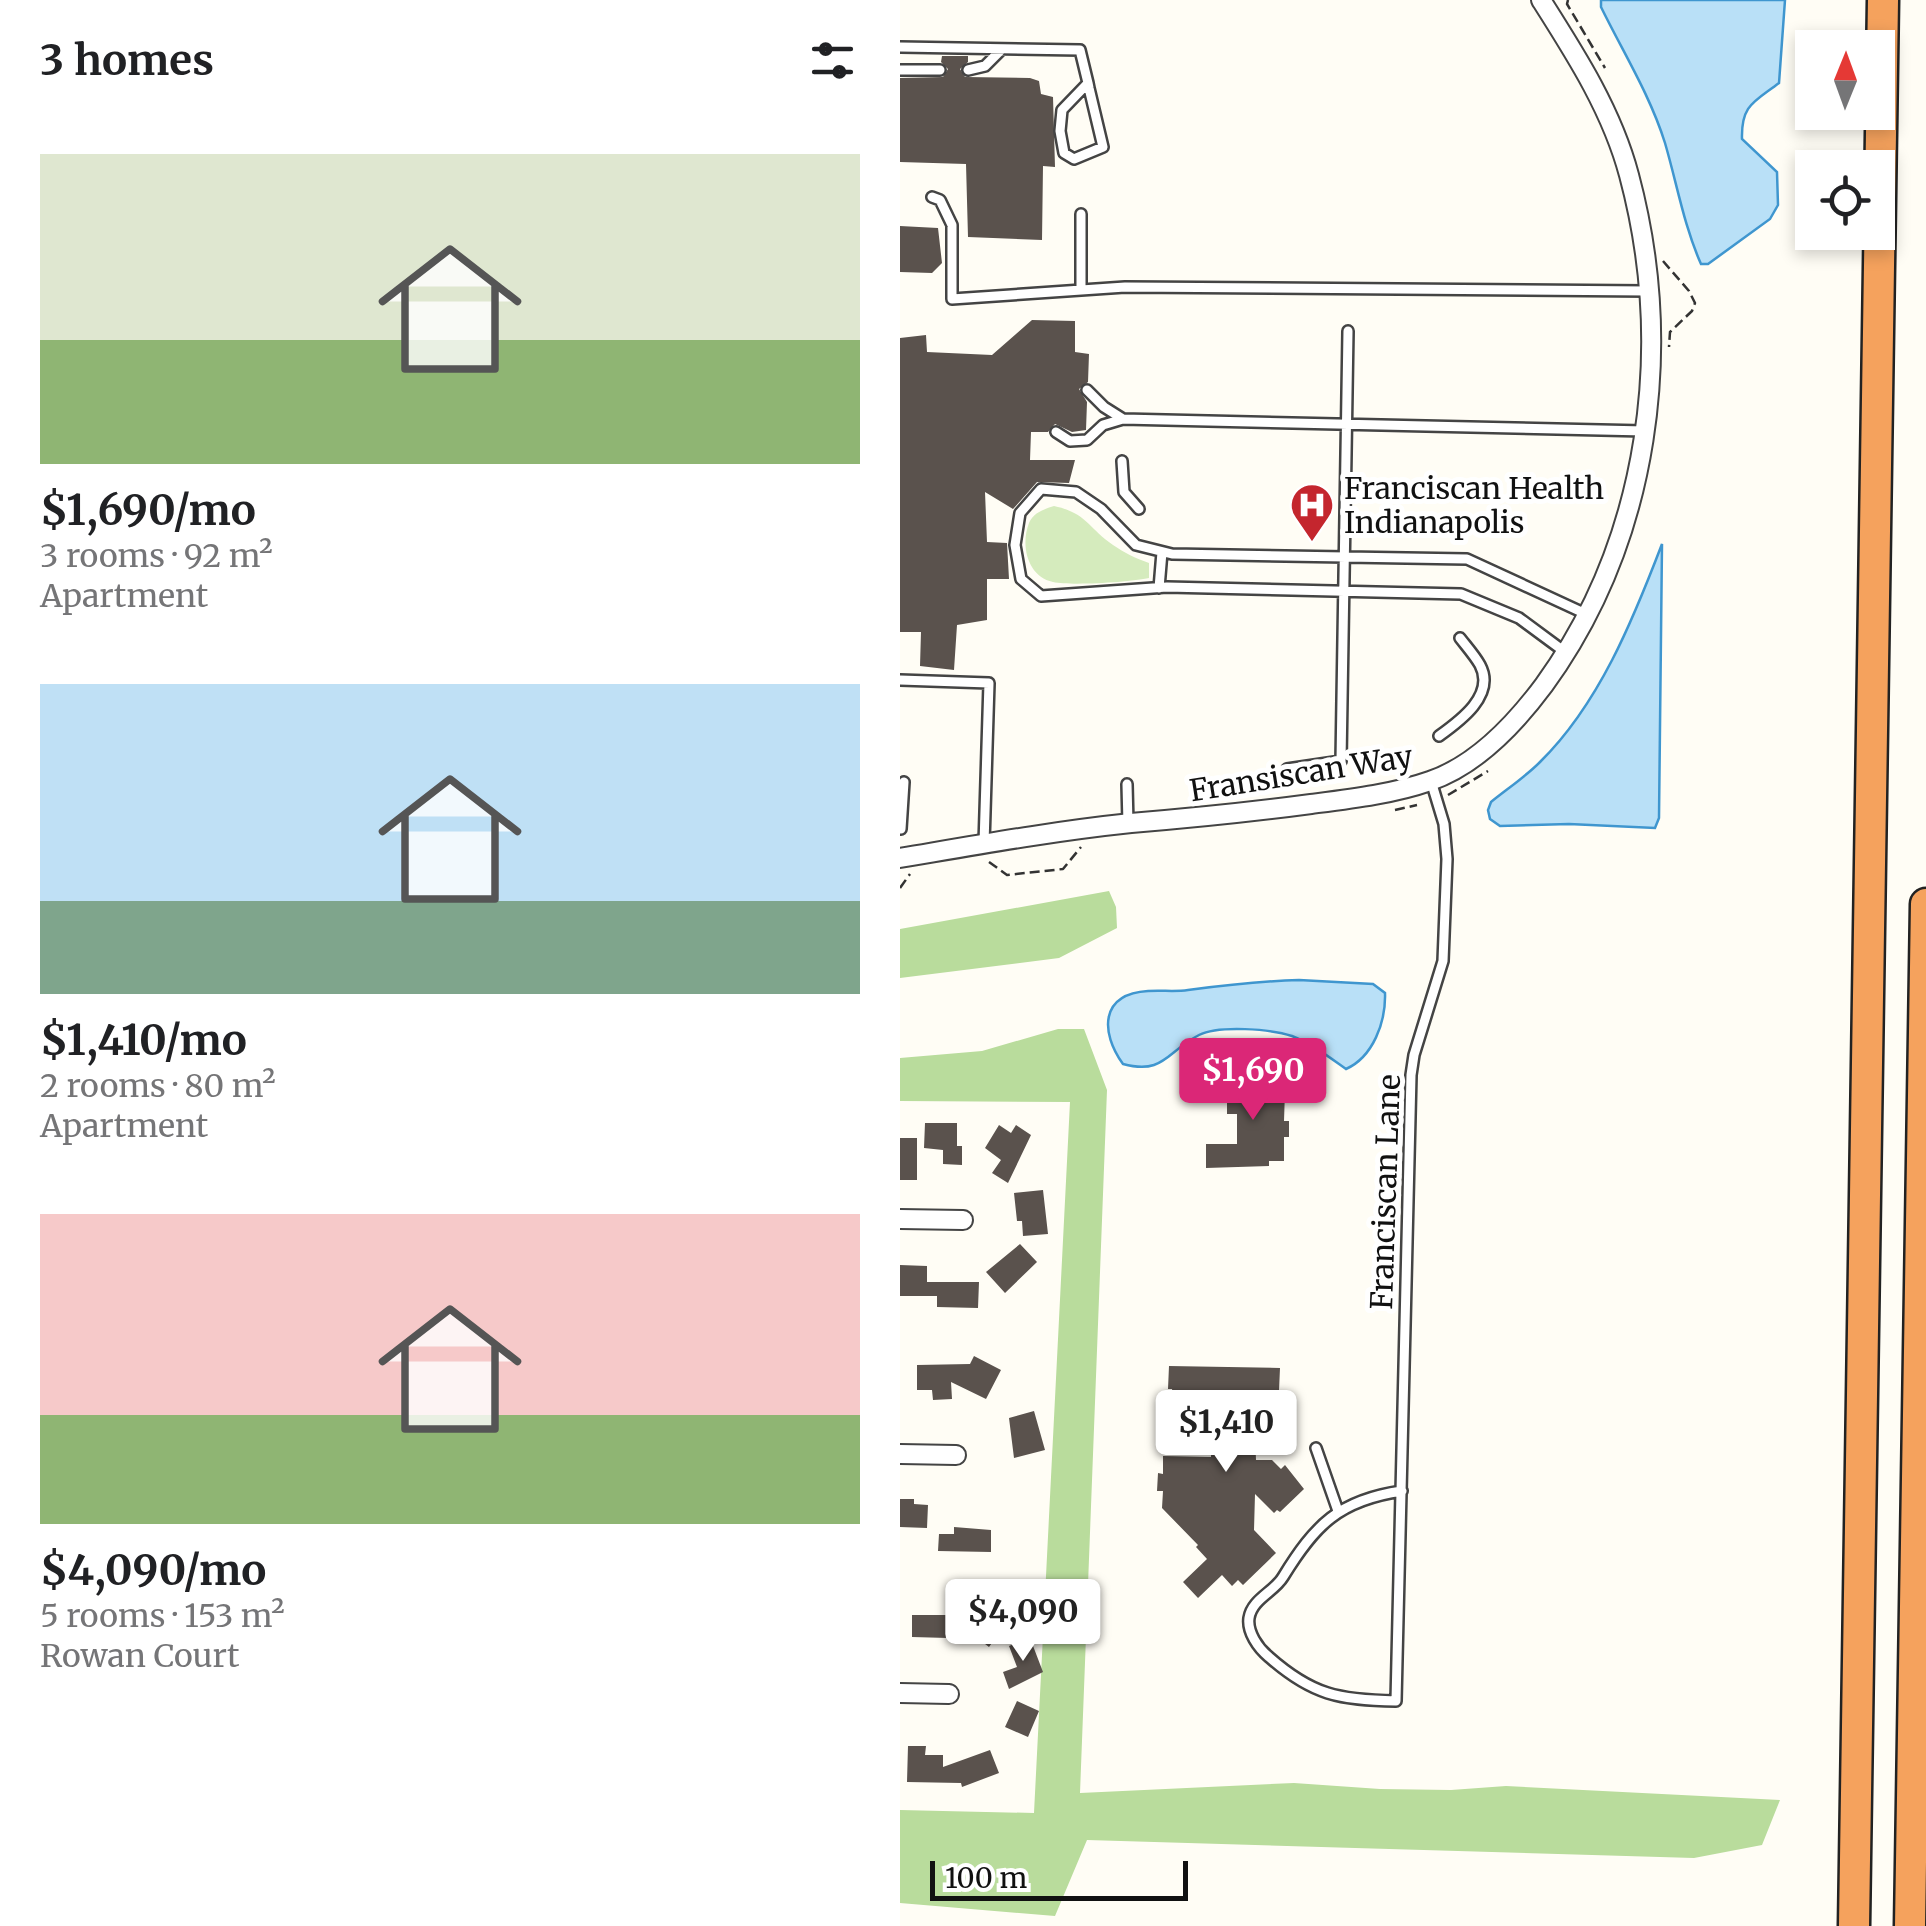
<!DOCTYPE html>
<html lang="en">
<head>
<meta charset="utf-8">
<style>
	:root { --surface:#fff; --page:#f6f6f6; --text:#202124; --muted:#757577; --accent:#db2777 }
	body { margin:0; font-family:Merriweather,serif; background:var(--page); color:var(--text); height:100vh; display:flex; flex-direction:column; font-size:38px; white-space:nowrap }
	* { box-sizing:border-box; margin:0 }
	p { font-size:32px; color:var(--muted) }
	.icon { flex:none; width:55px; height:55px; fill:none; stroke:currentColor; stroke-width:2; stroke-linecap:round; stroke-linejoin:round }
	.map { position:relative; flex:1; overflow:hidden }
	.sheet { display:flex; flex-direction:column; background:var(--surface); width:900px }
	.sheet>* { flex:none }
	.needle { width:65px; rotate:1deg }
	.controls { position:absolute; left:895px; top:30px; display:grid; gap:20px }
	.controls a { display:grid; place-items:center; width:100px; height:100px; border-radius:0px; background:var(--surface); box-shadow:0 5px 15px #0003; font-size:50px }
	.scale { position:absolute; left:30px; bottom:25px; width:258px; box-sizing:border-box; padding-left:10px; border:5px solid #111; border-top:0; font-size:28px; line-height:35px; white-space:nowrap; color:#111; -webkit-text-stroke:8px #fff; paint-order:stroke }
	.price { position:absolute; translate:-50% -85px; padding:0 22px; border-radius:10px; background:#fff; color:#222; font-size:32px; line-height:65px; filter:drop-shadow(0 2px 5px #0008) }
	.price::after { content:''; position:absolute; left:50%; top:60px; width:30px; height:22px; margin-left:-15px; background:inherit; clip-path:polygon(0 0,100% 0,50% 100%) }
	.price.selected { background:var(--accent); color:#fff }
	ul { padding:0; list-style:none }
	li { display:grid; align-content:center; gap:20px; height:530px; padding:0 40px }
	li span { display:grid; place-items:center; height:310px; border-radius:0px; color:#555 }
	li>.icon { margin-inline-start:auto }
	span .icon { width:180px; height:180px; fill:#fffc; stroke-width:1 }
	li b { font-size:42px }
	h2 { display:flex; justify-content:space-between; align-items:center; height:120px; padding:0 40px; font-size:42px }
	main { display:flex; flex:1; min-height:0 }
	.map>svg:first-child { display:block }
</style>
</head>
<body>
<main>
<section class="sheet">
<h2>3 homes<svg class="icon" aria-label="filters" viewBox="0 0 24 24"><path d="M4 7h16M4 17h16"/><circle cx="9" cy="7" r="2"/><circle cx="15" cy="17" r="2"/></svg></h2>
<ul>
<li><span style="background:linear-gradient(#dfe7d0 60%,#8fb573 0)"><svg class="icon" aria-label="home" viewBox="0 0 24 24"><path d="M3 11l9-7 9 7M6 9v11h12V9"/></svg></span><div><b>$1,690/mo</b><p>3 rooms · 92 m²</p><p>Apartment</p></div></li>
<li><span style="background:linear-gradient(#bfe0f5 70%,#7fa58c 0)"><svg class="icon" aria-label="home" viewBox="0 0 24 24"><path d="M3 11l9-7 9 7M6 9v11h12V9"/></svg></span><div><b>$1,410/mo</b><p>2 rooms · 80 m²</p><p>Apartment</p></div></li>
<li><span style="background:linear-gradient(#f6c9c9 65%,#8fb573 0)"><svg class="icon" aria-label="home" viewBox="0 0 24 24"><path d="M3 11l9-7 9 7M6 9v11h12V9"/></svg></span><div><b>$4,090/mo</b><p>5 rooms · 153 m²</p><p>Rowan Court</p></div></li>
</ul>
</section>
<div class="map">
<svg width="1026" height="1926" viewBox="0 0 1026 1926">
	<rect width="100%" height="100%" fill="#fffdf5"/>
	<path fill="#d5ebbd" d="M154,506c33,7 34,22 59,39 10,7 24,14 36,18v15c-18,4 -78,8 -96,4 -25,-5 -33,-36 -24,-59 4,-10 15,-14 25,-17z"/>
	<path fill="#b9dc9c" d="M209,891l7,16 1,21 -58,30 -159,20v-49z
		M158,1029h26l23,61 -27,703 214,-10 86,6 71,1 55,-4 274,14 -18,45 -68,13 -607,-18 -32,76 -155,-13v-93l134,3 36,-711 -170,-1v-43l82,-7z"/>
	<path fill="#b9e0f7" stroke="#3f96cf" stroke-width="2.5" d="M701,0h184l-6,83c-25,19 -38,22 -37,56l35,33 1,33 -8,14 -62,45h-7c-17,-38 -24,-80 -36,-121 -15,-48 -42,-91 -64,-136z
		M762,544l-3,274 -4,10 -86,-4 -69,2 -10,-7 -2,-9 3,-8c16,-13 34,-25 49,-40 59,-58 93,-142 122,-218z
		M399,980l74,4 12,9c1,29 -12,64 -39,76 -17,-12 -34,-25 -54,-33 -21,-7 -73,-11 -93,-1 -33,17 -35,40 -76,29 -23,-32 -23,-70 25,-73 14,-1 27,1 40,-1 37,-5 73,-9 111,-10z"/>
	<path fill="#5a524d" d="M42,56h26v6l-8,7 5,8 65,1 9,3 2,13 12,3 2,70 -12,-1 -1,74 -74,-3 -2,-73 -66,-2v-84l43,-1 5,-8 -7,-7z
		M0,226l38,2 4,35 -10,10 -32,-1z
		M132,320l43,1v31l14,2 -1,28 -9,7 8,13 -1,28 -14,2 -17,-8 -7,8h-17l-1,28h45l-6,23 -32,-1 -24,27 -28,-17 2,50 20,1 2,36h-22v41l-30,5 -3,45 -34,-4 1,-34h-21v-294l26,-3 1,17 65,3z
		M339,1073l39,3 -1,15h8l-1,30h5v16h-5v24h-15v5l-63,2v-24h31v-30h-10v-39z
		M25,1123h32v23h5v19l-19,-1v-14l-19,-2z
		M99,1125l12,8 5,-8 15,10 -23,48 -16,-10 9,-13 -16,-12z
		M0,1138h17v42h-17z
		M143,1190l5,44 -25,2 -1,-15h-5l-3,-28z
		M120,1244l17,18 -32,31 -19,-21z
		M0,1265l27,1v16h52l-1,26 -41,-1v-11h-37z
		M74,1356l27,14 -15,29 -35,-17 1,17 -19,1 -1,-10h-15v-25l53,-1z
		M269,1366l111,2 -1,23h-5l-1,7h-7l-1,10h-11l2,52h16l9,9 4,-4 19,24 -24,23 -3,-2 -3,3 -19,-19 -1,36 22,23 -33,32 -5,-5 -6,6 -10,-11 -24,23 -15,-16 24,-23 -11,-12 2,-2 -36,-37 1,-17h-6l1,-18 5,1v-18l48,1 2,-60 -40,-1 -1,-7h-4z
		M134,1411l11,39 -31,8 -5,-40z
		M0,1499h14v5l14,1 -1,23 -27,-1z
		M54,1527l37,3v22l-53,-1 1,-17h15z
		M77,1592l34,25 -22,30 -17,-13 7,-11 -16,-12z
		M12,1615h36v23l-36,-1z
		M130,1638l13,34 -34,17 -6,-17 14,-5 -8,-21z
		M117,1701l22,10 -11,26 -23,-10z
		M8,1746h18l-1,9h18v12l47,-17 9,23 -37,14 -1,-4 -54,-1z"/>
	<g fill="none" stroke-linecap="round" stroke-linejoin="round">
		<g stroke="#444" stroke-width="14">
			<path id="service" d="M0,47l180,3 8,33 1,5 14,59 -29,12 -10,-6 -4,-22 2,-21 26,-27
				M0,70h40
				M68,70l17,-4 17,-17
				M32,197l8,3 12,25v74l173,-12 523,4
				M181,288v-74
				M223,419l522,12
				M156,432l14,9 17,-1 16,-15 20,-6 -19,-12 -17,-17
				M222,461l2,31 15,17
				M259,588l3,-36
				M665,652l-46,-34 -58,-24 -294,-7 -126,9 -20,-17 -6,-34 5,-32 21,-24 35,3 25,17 35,36 36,9 295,5 119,55
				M0,680l89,3 -5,161
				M539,736c21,-15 57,-41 41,-71 -5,-9 -13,-18 -20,-27
				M387,769l54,-8 7,-430
				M227,784l1,40
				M1,829l3,-47
				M416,1448l22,63
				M502,1491c-63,9 -87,34 -119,86 -9,15 -31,22 -34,41 -2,14 9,30 20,39 43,38 70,43 127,44l15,-626 3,-20 29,-94 4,-102 -3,-35 -13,-43"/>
		</g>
		<g stroke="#444" stroke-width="22">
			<path id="minor" d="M0,858c77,-13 154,-27 231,-35 61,-5 120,-11 180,-19 39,-5 82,-10 119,-23 47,-16 85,-57 114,-96 106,-146 131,-338 85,-510 -17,-64 -53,-120 -88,-175
				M0,1219l63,1
				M0,1454l56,1
				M0,1693l49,1"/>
		</g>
		<g stroke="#222" stroke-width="35">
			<path id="motorway" d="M954,1926l29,-1926
				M1010,1926l16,-1022"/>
		</g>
		<path stroke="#333" stroke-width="2.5" stroke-dasharray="10 5" stroke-linecap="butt" d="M668,0l-1,4 38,64
			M763,261l26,30 6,12 -3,8 -22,21 -1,15
			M548,795l40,-24
			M495,810l22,-5
			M89,862l18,13 56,-6 18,-22
			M0,888l10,-14"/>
		<use href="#service" stroke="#fff" stroke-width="9"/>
		<use href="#minor" stroke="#fff" stroke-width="18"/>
		<use href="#motorway" stroke="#f5a25d" stroke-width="30"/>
	</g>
	<defs>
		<g id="hospital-pin" transform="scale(2.25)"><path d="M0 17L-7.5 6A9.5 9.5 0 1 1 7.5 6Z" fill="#c4262e" stroke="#fff"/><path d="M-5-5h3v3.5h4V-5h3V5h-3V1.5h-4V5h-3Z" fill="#fff"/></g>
	</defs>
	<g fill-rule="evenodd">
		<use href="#hospital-pin" x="412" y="505"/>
	</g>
	<g text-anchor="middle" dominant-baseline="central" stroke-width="10" stroke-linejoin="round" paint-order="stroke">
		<g font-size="30" fill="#111" stroke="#fff" text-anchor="start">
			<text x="444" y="488">Franciscan Health<tspan x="444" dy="34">Indianapolis</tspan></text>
		</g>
		<g font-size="30" fill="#111" stroke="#fff">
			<text transform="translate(401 773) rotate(-9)">Fransiscan Way</text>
			<text transform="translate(485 1192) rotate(-88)">Franciscan Lane</text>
		</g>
	</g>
</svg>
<div class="controls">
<a><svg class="needle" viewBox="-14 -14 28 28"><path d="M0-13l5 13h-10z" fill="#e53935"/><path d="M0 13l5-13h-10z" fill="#757577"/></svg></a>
<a><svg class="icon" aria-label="locate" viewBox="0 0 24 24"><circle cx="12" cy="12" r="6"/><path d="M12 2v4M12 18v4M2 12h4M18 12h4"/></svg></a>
</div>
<div class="scale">100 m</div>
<b class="price selected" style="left:353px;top:1123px">$1,690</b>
<b class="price" style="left:326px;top:1475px">$1,410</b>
<b class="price" style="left:123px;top:1664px">$4,090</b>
</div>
</main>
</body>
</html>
